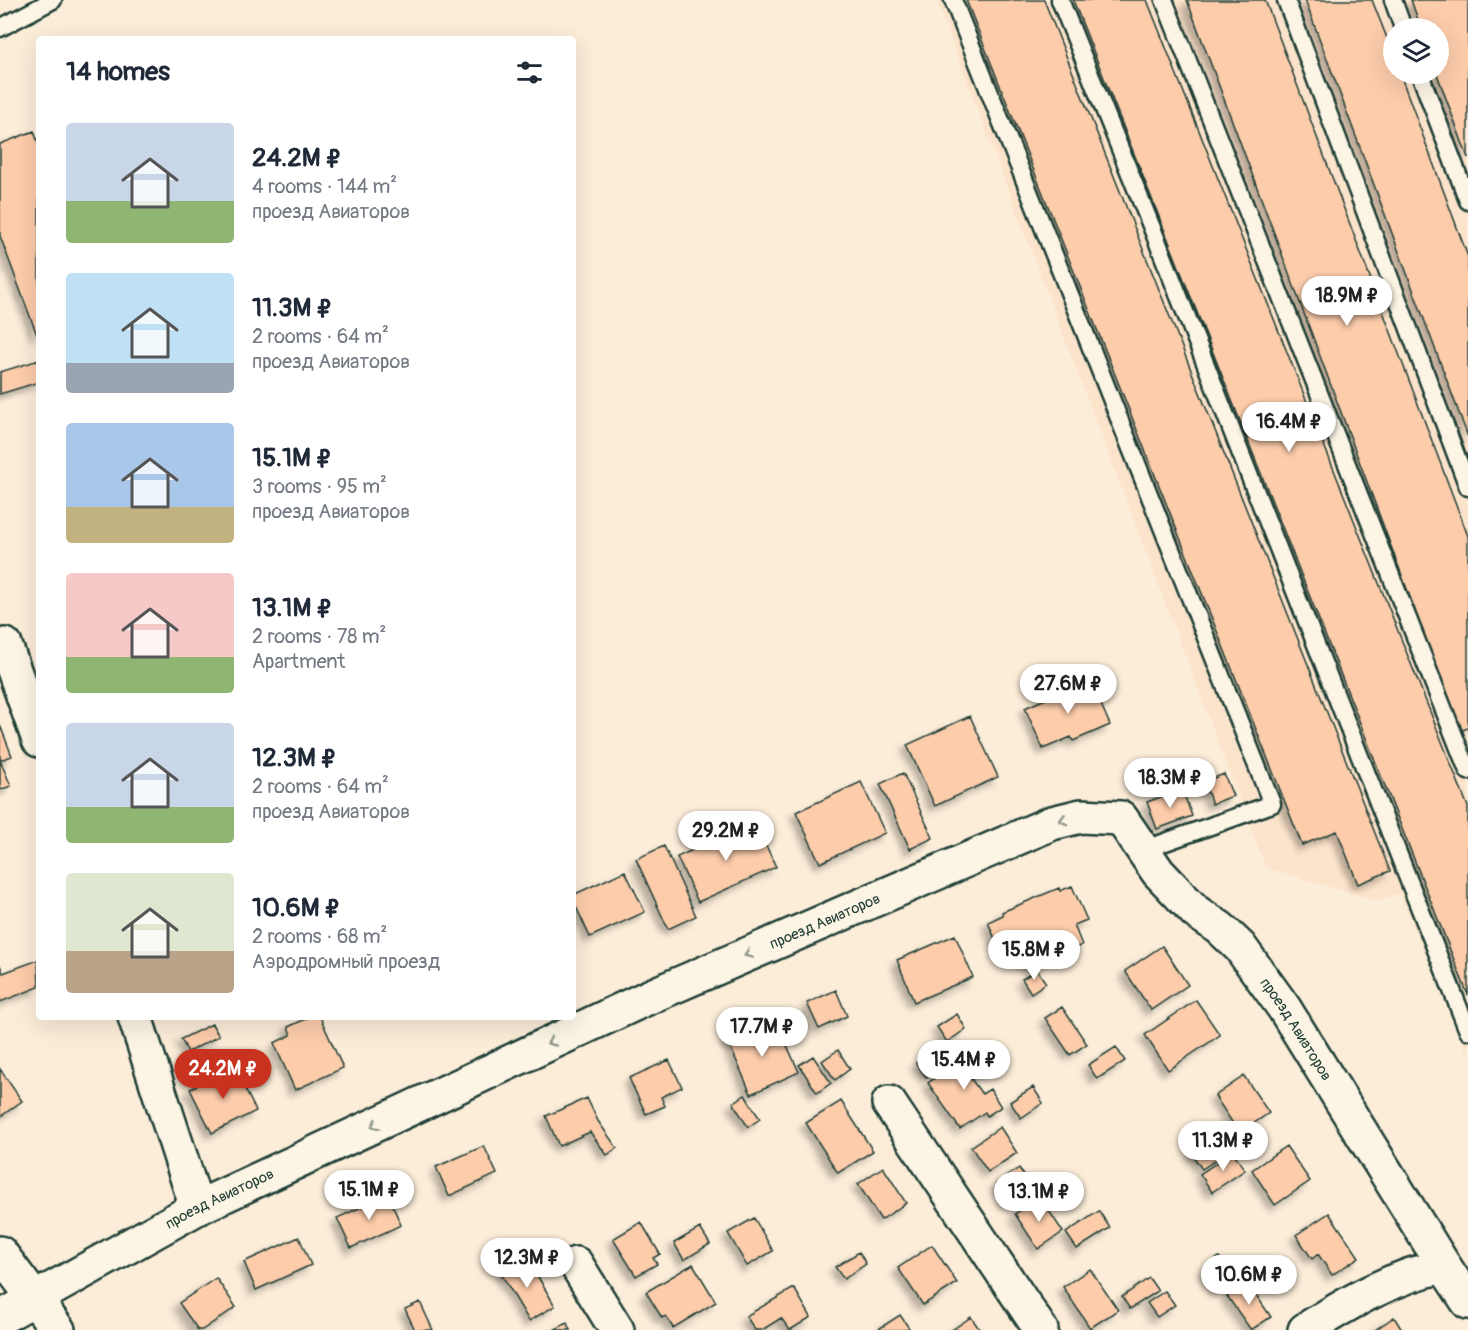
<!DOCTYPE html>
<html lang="en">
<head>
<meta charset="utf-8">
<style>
	:root { --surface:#fff; --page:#f2f2f3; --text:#1f2937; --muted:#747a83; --accent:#c8321e }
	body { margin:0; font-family:Pangolin,sans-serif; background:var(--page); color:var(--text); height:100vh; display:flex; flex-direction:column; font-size:22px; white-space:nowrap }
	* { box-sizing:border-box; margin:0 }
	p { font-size:20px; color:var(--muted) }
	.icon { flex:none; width:33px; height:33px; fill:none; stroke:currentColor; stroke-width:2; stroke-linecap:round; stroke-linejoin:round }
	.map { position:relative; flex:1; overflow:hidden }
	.details { position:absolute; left:36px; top:36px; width:540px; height:984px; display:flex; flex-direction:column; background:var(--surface); border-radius:6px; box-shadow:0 6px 24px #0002 }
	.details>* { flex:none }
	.fabs { position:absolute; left:1383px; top:18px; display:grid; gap:12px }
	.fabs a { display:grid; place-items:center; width:66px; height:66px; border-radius:50%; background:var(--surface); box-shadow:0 6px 24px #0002; font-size:30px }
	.price { position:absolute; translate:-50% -51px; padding:0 14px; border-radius:21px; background:#fff; color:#222; font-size:20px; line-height:39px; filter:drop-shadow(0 2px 3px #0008) }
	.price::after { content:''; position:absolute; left:50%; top:36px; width:18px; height:14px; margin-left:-9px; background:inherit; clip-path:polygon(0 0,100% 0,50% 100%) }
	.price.on { background:var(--accent); color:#fff }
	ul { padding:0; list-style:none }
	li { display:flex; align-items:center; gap:18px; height:150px; padding:0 30px }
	li span { display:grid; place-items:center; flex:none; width:168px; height:120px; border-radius:6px; color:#555 }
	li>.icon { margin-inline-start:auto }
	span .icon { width:72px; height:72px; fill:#fffc; stroke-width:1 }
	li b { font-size:26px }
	h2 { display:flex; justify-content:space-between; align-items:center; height:72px; padding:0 30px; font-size:26px }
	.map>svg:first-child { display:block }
</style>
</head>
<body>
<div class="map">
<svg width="1468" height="1330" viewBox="0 0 1468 1330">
	<defs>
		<filter id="shadow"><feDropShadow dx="-5.5" dy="5.5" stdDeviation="3" flood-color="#0004"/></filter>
	</defs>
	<rect width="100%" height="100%" fill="#fcedd9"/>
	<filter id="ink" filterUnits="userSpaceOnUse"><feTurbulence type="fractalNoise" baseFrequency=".0167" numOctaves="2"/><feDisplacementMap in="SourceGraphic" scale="12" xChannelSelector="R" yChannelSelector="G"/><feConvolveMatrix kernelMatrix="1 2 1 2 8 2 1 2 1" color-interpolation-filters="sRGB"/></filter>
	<g filter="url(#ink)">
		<path fill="#fce3cb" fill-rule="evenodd" d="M936,0h532v1055l-68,-162 -22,8 -112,-33zM1394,28h44v46h-44z"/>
		<path fill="#fcccab" stroke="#1f3d34" stroke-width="1.5" filter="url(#shadow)" d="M966,0h78l346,871 -32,13 -21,-53 -35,14z
			M1073,0h74l321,807v188z
			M1187,0h78l203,536v192l-8,3z
			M1305,0h67l22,56v18h6l68,183v180z
			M1411,0h57v158l-31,-84 1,-46h-17z
			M34,131l5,15v188l-2,1 -37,-99v-92z
			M39,360v22l-39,12v-22z
			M1090,679l20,46 -37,16 -2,-4 -28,12 -18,-41z
			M970,716l28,61 -63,29 -28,-61z
			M0,725l12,31 -12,4 11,26 -11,4z
			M903,773l30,65 -23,11 -30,-65z
			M1224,774l9,22 -21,8 -8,-22z
			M861,782l24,51 -65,30 -24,-51z
			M1182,789l10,27 -35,13 -10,-27z
			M755,822l21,45 -78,35 -21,-45z
			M664,846l32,70 -28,13 -32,-70z
			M625,871l20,41 -55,25 -17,-37v-5z
			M1072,886l15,34 -13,5 8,20 -56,23 -9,-19 -15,6 -14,-33 15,-7 -1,-3 57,-24 1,3z
			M955,935l18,42 -59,25 -17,-42z
			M1162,946l26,39 -37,25 -26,-39z
			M38,960l1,27 -39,15v-37l3,8z
			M1037,970l9,13 -15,10 -9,-14z
			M836,990l11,26 -28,13 -12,-26z
			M1196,1000l24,35 -52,35 -23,-35z
			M1062,1007l25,37 -17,11 -25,-37z
			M957,1014l9,15 -19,13 -10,-15z
			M310,1017h10l23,51 -48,22 -21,-47 17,-8 -3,-8z
			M765,1021l10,22 9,-4 15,33 -48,22 -24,-55z
			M212,1024l7,12 -31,16 -7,-13z
			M1116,1047l9,14 -28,18 -9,-14z
			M838,1050l12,19 -15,11 -13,-19z
			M976,1050l12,18 -17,11 11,15 8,-5 11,18 -14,9 -2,-4 -25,17 -32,-46z
			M932,1052l10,14 -16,11 -10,-14z
			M813,1056l18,27 -14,10 -18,-28z
			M669,1060l13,27 -21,10 4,9 -19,8 -17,-36z
			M234,1067l22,44 -44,22 -22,-44z
			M0,1069l22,32 -22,16z
			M1244,1076l25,37 -30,20 -24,-37z
			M1033,1087l10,16 -22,15 -11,-16z
			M745,1095l15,24 -12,8 -15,-24z
			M587,1098l11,23 19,27 -10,7 -17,-23 -31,14 -13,-30z
			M841,1101l32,50 -35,22 -32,-50z
			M1000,1127l17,26 -29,19 -17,-25z
			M1216,1137l10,16 -24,16 -11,-16z
			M484,1146l13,28 -48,22 -13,-29z
			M1286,1146l24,35 -35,24 -23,-35z
			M1233,1152l12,18 -33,22 -12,-18z
			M883,1167l23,36 -25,17 -23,-36z
			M1019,1168l12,18 -24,15 -11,-17z
			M388,1195l13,30 -50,23 -14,-30z
			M1040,1197l23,35 -25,17 -23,-35z
			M1099,1211l11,17 -33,21 -11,-16z
			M1329,1213l30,44 -27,18 -14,-21 -6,5 -16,-24z
			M754,1218l19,33 -26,15 -19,-33z
			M641,1222l19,32 -7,4 4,6 -21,12 -23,-37z
			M700,1228l10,16 -26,16 -10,-17z
			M299,1237l12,28 -55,25 -12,-28z
			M932,1245l25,38 -34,22 -25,-37z
			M859,1252l7,12 -22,15 -9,-12z
			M526,1256l29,50 -26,15 -29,-49z
			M1219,1257l14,21 -16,11 -14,-21z
			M693,1264l23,38 -43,26 -7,-12 -4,2 -16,-26z
			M1090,1269l28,41 -28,18 -27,-41z
			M216,1278l20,29 -34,23h-4l-19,-27z
			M1149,1278l9,13 -28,18 -8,-12z
			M1248,1283l23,34 -20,13 -24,-34z
			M794,1288l17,29 -21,13 -9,-12 -19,12h-7l-9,-14z
			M1165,1291l10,14 -18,12 -10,-14z
			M420,1302l13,28h-18l-10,-21z
			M900,1315l9,13 -4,2h-28z
			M971,1317l9,13h-28z
			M1394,1317l8,13h-27z
			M567,1323l3,7h-16z"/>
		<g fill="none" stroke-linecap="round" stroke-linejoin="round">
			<g stroke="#1f3d34" stroke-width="21">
				<path id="service" d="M953,0l319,804 -129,46
					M1060,0l94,233 314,798
					M1164,0l304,771
					M1286,0l182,487
					M1393,0l10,28
					M0,28l53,-28
					M1420,74l48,127"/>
			</g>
			<g stroke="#1f3d34" stroke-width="38">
				<path id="minor" d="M5,645l34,95
					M135,1017l62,191
					M889,1103l152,227
					M0,1253l58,77
					M576,1264l41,66
					M1305,1330c43,-27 88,-54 139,-64"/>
			</g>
			<g stroke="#1f3d34" stroke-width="38">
				<g id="tertiary">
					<path id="s1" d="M0,1318l197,-110 452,-211 403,-174 29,-7 40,2 37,54 38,40 24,16 20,19 44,61 160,258 24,36"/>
				</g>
			</g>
			<use href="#service" stroke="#fcf5e5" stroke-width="16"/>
			<use href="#minor" stroke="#fcf5e5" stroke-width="33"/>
			<use href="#tertiary" stroke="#fcf5e5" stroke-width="33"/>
		</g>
		<defs><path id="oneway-chevron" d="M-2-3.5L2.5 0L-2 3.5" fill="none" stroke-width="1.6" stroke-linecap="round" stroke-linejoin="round" transform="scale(1.5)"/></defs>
		<g stroke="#8e998c">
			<use href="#oneway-chevron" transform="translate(1063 820) rotate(166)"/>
			<use href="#oneway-chevron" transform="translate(748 954) rotate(157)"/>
			<use href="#oneway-chevron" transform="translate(551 1042) rotate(155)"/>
			<use href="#oneway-chevron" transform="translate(375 1125) rotate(155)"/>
		</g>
	</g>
	<g text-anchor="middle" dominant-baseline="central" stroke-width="4.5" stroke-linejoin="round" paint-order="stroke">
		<g font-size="15" fill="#1f3d34" stroke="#fcf5e5">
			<text stroke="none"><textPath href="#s1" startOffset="916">проезд Авиаторов</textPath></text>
			<text stroke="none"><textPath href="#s1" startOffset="1510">проезд Авиаторов</textPath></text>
			<text stroke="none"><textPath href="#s1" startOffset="250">проезд Авиаторов</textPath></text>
		</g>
	</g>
</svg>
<div class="fabs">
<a><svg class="icon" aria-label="layers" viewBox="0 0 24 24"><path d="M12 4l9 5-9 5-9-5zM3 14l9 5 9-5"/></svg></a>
</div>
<b class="price" style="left:1347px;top:327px">18.9M ₽</b>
<b class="price" style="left:1289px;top:453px">16.4M ₽</b>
<b class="price" style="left:1068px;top:715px">27.6M ₽</b>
<b class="price" style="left:1170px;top:809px">18.3M ₽</b>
<b class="price" style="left:726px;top:862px">29.2M ₽</b>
<b class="price" style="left:1034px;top:981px">15.8M ₽</b>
<b class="price" style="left:762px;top:1058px">17.7M ₽</b>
<b class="price" style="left:964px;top:1091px">15.4M ₽</b>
<b class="price on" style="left:223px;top:1100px">24.2M ₽</b>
<b class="price" style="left:1223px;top:1172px">11.3M ₽</b>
<b class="price" style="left:369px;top:1221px">15.1M ₽</b>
<b class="price" style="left:1039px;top:1223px">13.1M ₽</b>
<b class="price" style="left:527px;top:1289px">12.3M ₽</b>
<b class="price" style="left:1249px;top:1306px">10.6M ₽</b>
<section class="details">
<h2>14 homes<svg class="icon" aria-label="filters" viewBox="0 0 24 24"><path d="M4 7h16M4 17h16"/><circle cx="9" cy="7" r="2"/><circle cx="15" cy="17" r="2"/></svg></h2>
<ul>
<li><span style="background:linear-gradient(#c9d6e8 65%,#8fb573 0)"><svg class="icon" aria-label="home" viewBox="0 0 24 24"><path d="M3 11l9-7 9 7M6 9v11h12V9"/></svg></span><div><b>24.2M ₽</b><p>4 rooms · 144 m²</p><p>проезд Авиаторов</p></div></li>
<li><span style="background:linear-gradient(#bfe0f5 75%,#9aa5b1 0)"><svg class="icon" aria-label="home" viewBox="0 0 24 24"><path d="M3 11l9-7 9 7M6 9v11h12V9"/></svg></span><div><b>11.3M ₽</b><p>2 rooms · 64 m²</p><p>проезд Авиаторов</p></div></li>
<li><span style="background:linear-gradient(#a9c7e8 70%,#c2b280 0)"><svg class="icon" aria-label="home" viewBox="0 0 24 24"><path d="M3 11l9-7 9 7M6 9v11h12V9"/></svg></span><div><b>15.1M ₽</b><p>3 rooms · 95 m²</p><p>проезд Авиаторов</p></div></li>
<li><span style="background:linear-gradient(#f6c9c9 70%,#8fb573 0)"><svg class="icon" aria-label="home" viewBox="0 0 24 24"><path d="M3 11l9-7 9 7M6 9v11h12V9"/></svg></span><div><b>13.1M ₽</b><p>2 rooms · 78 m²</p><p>Apartment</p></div></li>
<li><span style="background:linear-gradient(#c9d6e8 70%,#8fb573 0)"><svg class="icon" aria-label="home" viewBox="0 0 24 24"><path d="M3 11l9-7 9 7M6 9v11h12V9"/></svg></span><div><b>12.3M ₽</b><p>2 rooms · 64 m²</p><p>проезд Авиаторов</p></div></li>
<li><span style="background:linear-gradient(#dfe7d0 65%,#b9a48a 0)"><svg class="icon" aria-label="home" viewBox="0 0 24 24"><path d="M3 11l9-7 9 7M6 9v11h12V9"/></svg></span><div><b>10.6M ₽</b><p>2 rooms · 68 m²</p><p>Аэродромный проезд</p></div></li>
</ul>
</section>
</div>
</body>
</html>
